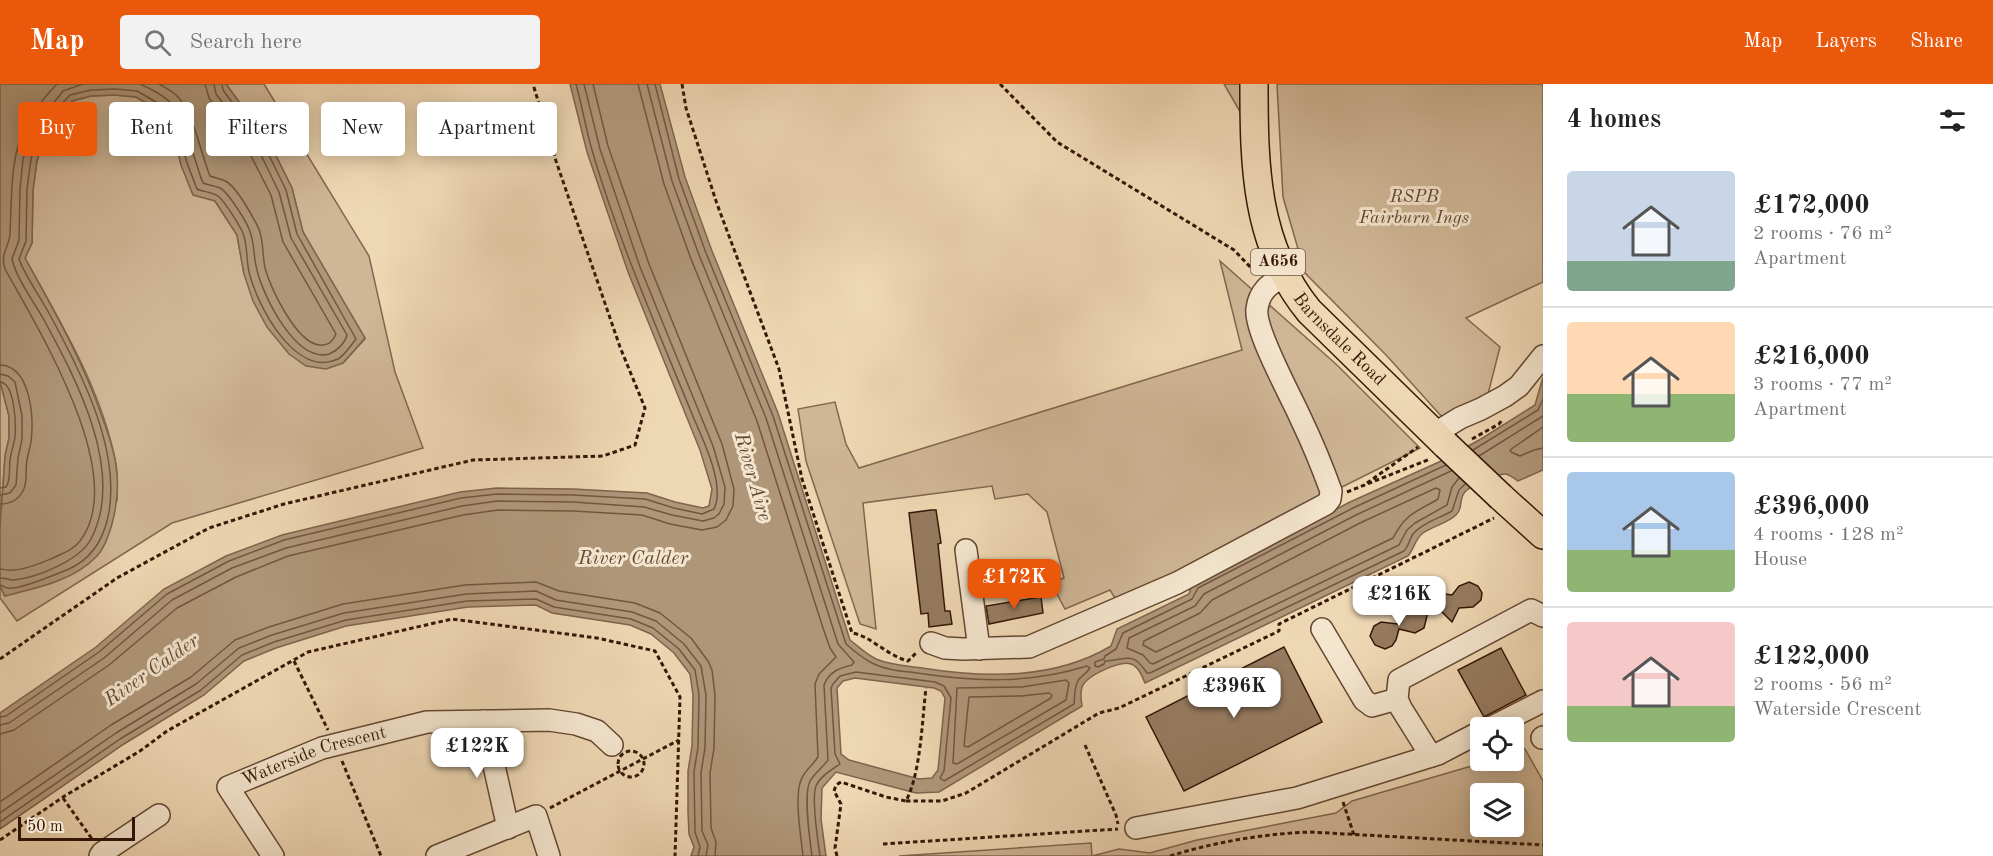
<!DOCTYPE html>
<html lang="en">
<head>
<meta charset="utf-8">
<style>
	:root { --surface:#fff; --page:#f2f2f2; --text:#222; --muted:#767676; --line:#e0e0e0; --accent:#ea580c }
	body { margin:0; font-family:"Old Standard TT",serif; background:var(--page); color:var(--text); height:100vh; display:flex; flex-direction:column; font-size:22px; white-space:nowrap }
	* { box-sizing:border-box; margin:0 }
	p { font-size:20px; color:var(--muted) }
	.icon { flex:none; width:33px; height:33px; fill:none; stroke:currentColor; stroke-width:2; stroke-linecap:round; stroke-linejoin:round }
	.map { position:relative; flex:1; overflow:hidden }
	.details { display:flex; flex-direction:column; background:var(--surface); width:450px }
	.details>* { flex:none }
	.guide { position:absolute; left:18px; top:18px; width:570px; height:54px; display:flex; gap:12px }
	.fabs { position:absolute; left:1470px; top:633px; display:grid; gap:12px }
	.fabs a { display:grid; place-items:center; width:54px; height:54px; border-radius:6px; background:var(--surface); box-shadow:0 3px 15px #0003; font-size:30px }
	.scale { position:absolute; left:18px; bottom:15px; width:117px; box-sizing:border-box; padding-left:6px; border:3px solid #361707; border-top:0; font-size:16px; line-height:21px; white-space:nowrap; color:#361707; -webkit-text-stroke:4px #f4e5ce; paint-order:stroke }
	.price { position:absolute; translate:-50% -51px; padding:0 14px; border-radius:12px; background:#fff; color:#222; font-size:20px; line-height:39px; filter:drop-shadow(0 2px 3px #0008) }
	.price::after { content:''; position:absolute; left:50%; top:36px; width:18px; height:14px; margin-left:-9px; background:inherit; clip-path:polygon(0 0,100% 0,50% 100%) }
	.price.current { background:var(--accent); color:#fff }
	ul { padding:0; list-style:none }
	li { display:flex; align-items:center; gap:18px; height:150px; padding:0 24px }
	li+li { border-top:2px solid var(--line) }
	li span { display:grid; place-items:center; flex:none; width:168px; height:120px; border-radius:6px; color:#555 }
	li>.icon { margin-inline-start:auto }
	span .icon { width:72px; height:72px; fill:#fffc; stroke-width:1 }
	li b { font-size:26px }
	h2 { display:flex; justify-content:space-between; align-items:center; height:72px; padding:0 24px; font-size:26px }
	.chip { padding:0 21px; border-radius:6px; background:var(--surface); box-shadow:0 3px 15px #0003; font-size:21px; line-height:54px }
	.chip.current { background:var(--accent); color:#fff }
	header { display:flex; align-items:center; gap:36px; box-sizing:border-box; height:84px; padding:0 30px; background:var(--accent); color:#fff }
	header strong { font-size:28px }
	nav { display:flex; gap:33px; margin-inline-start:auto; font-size:21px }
	.search { width:420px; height:54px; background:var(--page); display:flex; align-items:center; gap:15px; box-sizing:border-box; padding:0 21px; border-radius:6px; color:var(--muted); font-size:22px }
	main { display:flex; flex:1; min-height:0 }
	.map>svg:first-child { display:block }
</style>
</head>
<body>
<header>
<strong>Map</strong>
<div class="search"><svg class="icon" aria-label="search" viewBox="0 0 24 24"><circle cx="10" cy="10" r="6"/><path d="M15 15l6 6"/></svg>Search here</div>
<nav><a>Map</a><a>Layers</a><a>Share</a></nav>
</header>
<main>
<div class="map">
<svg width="1543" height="772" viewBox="0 0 1543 772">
	<rect width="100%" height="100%" fill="#eed7b3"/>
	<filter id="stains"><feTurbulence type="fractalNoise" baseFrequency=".00333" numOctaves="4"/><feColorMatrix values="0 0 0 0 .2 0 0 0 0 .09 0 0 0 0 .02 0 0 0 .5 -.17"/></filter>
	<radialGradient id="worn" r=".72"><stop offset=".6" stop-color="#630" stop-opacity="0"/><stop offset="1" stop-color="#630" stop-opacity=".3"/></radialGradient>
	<path fill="#cfb696" stroke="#82664e" stroke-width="1.5" fill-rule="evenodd" d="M226,0h38l105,172 26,116 28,76 -251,75 -155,98 -17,-23v-12l5,10 112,-95c0,-12 1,-25 -1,-37 -14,-74 -55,-141 -91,-206l7,-15 1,-53 4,-29 9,-28 26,-32 19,-5 24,-1 21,2 24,14 14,25 7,29 34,36 22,34 7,39 99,89 22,-24 -62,-107 -11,-44 -22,-44z
		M1224,0h17l1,31z
		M1277,0h266v198l-77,36 34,29 -12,47 -45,24 -56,-62 -82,-83 -22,-76z
		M1220,177l117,104 83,83 -120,60 -182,95 -8,-13 -45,19 -14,-26 13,-5 -17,-66 -19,-18 -33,5 -3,-13 -129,17 13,126 -16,-5 -54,-163 -8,-52 37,-7 11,42 13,24 383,-118z
		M0,297l9,35v22l-4,18 -5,73z
		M1514,661l11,4 18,32v75h-644l192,-13 1,13 27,-7 31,4 47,-13 139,-27 16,-12 123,-36 6,-4 33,-1zM1480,710h34v32h-34z"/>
	<path fill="#af9679" stroke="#7f634b" stroke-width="1.5" fill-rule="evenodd" d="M0,0h226l44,60 22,44 11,44 62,106 -22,25 -17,6 -20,-3 -17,-12 -22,-27 -14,-26 -9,-27 -7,-39 -22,-34 -22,-6 -12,-30 -7,-29 -14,-25 -24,-14 -21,-2 -24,1 -19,5 -26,32 -9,28 -4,29 -1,53 -7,15c28,51 57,101 76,156 6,16 13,35 15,52 3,18 1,37 -3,54 -3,12 -8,28 -17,37 -23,24 -60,31 -91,39l-5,-10v-57l5,-73 4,-18v-22l-9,-35z
		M570,0h90l25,93 27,74 66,162 72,227c9,7 16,14 26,19 14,6 31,7 46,9 63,10 132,12 189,-22l6,-17 72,-35 3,-9 158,-83 89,-40 42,-23 54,-34 8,-28v93l-25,11c-3,-2 -8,-6 -12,-7 -8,-1 -38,13 -42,19 -5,7 -1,16 -8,22 -8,8 -23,11 -33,18 -8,6 -9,16 -15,23l-263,127c-3,-7 -6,-16 -14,-19 -11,-4 -45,12 -49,23 -2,6 -1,13 0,19l-143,86 -23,1 -80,-21 -14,16 -1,31 5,37h-135l3,-9 -5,-13 -1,-22v-41l4,-25 1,-51 -3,-21 -16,-21 -23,-19 -21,-9 -78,-12 -16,-8 -68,2 -122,19 -70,22 -32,13 -40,34 -80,49 -124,85v-116l96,-66 68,-58 62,-33 56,-21 178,-43 37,-4 76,1 74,4 28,9 28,6 6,-2 3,-17 -12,-39 -72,-178 -41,-120zM855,594l79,10 7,3 4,7 -7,72 -6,8 -13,1 -70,-19 -8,-6 -4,-66 6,-7z"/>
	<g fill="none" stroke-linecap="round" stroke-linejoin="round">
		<path stroke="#725640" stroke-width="1.5" d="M140,0c9,4 21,10 29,17 16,15 25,60 34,82 5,2 12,3 17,5 8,4 26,33 29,41 6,13 4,28 8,41 6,26 39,93 72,84 8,-3 16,-11 18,-19l-56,-97 -12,-46 -20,-41 -43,-57 -2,-10
			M159,0c5,3 11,6 16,10 19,17 25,58 35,82 5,2 12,3 17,6 10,6 23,30 29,41 8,13 6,31 9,45 6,21 31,74 54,77 9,1 14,-3 17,-11l-53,-92 -12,-47 -20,-39 -42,-58 -4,-14
			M638,0l26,100 27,75 66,162 66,207 7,20 6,9 -17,17 -4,10 3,73c-5,8 -14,14 -17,23 -7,18 0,56 2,76
			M647,0l25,97 27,74 67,163 72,226 16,18 -2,3c-13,3 -23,7 -28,20l4,75c-5,7 -14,14 -18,21 -7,14 0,59 2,75
			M655,0l24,95 27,74 67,163 73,228c8,7 16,14 26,19 13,7 30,8 45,10 59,9 112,11 170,-7l3,2c-3,5 -7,7 -11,11 -5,7 -4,17 -5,25l-130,77 -4,-3 4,-7 7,-73 -7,-12 -9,-4 -79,-10 -16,4 -7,8 -2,4 4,66 5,10c-7,5 -20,12 -24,22 -5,13 2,55 4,70
			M0,281c31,1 34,53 31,77 -1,6 -3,12 -4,18 -2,10 1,22 -4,31 -5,9 -13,13 -23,13
			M0,290l8,2 7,6 7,34v23l-4,19 -2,27 -6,8 -10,2
			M0,298c15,1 16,42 15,55 -1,7 -4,15 -5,23 -1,9 1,20 -4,27l-6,1
			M1543,343l-33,23 1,2 9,4 14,-6 9,-2
			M1473,366l65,-40 5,-11
			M1479,372l64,-40
			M1446,381l-93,43 -155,80 -6,11 -69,34 -7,16 -11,7 -1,3 -9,3v4l3,1 6,-3 1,-3c21,-1 27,-11 42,12h3l254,-122c5,-5 5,-11 9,-17 9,-11 27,-16 39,-23l7,-21 6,-6
			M1451,387l-95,44 -152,79 -9,12 -66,32 -2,10 16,7 7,8 3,1 246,-119 8,-15 8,-7 32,-18 5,-18 7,-9
			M1436,404l4,2 -2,9c-23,14 -31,13 -45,39l-237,114 -13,-7 1,-4 56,-28 12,-13 148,-77z
			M0,485c4,0 9,2 13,1 13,0 28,-7 40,-12 10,-5 20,-8 27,-17 50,-65 -42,-212 -75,-272 -5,-17 4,-21 5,-35 3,-65 -2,-100 47,-150
			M0,494c5,0 9,2 13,2 24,-2 67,-20 78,-41 35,-67 -15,-160 -47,-219 -10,-18 -28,-42 -32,-61l7,-19 1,-51 3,-30 11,-31 29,-37 20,-7
			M0,501c3,1 5,3 8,3 9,3 51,-15 61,-19 22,-10 34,-29 39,-52 14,-66 -27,-145 -58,-202 -10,-19 -24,-37 -31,-56l7,-18 1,-52 4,-30 10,-29 16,-21 13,-14 21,-5 24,-1 22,2 26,15 16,28 8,29 10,26c6,3 17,3 22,8 6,5 19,26 23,34 6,12 4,28 7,41 8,33 46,107 89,87 7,-4 13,-14 18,-20l-59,-105 -11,-44 -21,-43 -42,-57 -1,-6
			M1066,596l3,3 -3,17 -109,64 -4,-1 4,-75 65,-1z
			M1049,609l3,2 -1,3 -83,49 -4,-1 5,-49 52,-1z
			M0,633l6,-1 93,-64 68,-58 62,-33 55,-21 177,-42 36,-4 76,1 72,4 29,9 28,6 12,-5c12,-24 -12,-71 -22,-95 -35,-86 -74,-174 -100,-264 -6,-21 -10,-44 -16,-66
			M0,641l9,-2 95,-65 68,-58 60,-32 54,-20 176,-42 35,-5 76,1 71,5 28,8 31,6 11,-3 5,-4 5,-10 1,-17 -12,-41 -73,-179 -40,-118 -16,-65
			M0,650l14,-4 95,-65 68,-57 59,-31 52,-21 175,-41 35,-5 75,1 69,4 28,9 32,6 15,-3 9,-7 7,-14 1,-17 -12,-45 -73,-180 -41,-118 -15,-62
			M0,718l111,-77 80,-48 44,-37 34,-13 74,-23 122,-19 71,-3 23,9 76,12 25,10 31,25 17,23 4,9 3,25 -1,53 -4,25 1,55 5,14 -1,14
			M0,729l116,-80 80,-49 43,-36 33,-13 72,-22 122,-19 70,-3 20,9 76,12 24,9 28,23 17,22 5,29 -1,53 -4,25 1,58 6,14 -2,11
			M0,738l120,-83 81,-49 41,-35 32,-13 72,-22 121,-19 69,-2 18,8 77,12 22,9 26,21 16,21 4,25 -1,52 -4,25 1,60 5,15 -2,9"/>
	</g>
	<path fill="#967b60" stroke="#361707" stroke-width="1.5" d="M931,426h5l5,33 -3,1 7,67h5l2,13 -23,3 -1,-14 -7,1 -12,-101z
		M1469,498l9,4 4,7 -1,7 -8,7 -14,1 -7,14 -14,-14v-15l14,2 7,-9z
		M1041,513l2,16 -54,11 -3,-18z
		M1414,522l14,6 -4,16 -9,5 -16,-4 -3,11 -4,6 -7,3 -10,-4 -5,-9 4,-10 7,-4 17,2 6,-14z
		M1284,563l38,75 -138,69 -38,-74z
		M1501,564l25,47 -42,22 -26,-47z"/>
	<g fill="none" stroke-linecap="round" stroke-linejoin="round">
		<g stroke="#644732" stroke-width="24">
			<g id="minor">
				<path d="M1434,350l26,-16 21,-9 24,-13 14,-10 24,-30"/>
				<path d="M966,466l13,99"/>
				<path d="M1322,545l42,71 8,6 25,-7"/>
				<path d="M931,559l14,5 18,1 66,-2 148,-64 149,-79 4,-5 1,-8c-9,-25 -19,-49 -30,-72 -10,-23 -47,-89 -44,-110 2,-18 13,-25 27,-34"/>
				<path d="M484,637l24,107"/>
				<path d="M1490,644l53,-27"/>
				<path d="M1542,654l1,-1"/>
				<path d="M1431,672l-30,-48 -4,-9 2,-19 132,-70 12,6"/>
				<path d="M1136,744l161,-30 141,-44 42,-22"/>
				<path d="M100,772l2,-3 57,-38"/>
				<path id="s1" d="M273,772l-45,-69 94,-39 105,-26 122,-2 27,4 21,7 15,14"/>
				<path d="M437,772l99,-40 13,40"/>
			</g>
		</g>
		<g stroke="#361707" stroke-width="30">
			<g id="major">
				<path id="s2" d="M1254,0c0,81 1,161 55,227l137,134"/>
				<path d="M1501,413l42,38"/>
			</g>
		</g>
		<path stroke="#361707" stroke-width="3" stroke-dasharray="4.5 3" stroke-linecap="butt" d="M682,0l4,24 31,96 62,165 23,110 50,154c19,3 34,22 56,28l9,-9
			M1000,0l57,58 177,108 22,23
			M1472,355l27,-15 4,-5
			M1367,399l51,-36
			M1347,408l83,-33
			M0,575l117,-81 92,-50 75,-24 189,-44 130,-4 32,-11 10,-37 -25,-61 -64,-186 -23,-77
			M294,577l34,69
			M1085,661l31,70 2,9
			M618 680a13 13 0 1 1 26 0a13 13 0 1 1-26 0Z
			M342,677l39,95
			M63,714l29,41
			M906,717h36l24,-8 133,-80 20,-5 160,-77v-7l215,-106
			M1343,718l11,33
			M550,724l129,-68
			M0,756l63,-43 77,-46 27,-20 141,-79 144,-33 145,19 58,13 25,46 -5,159
			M883,760l235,-15
			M837,772l-2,-8 6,-44 -7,-13 2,-6 5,-3 45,15 20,4c15,-29 16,-81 20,-113
			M1170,772c45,-14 92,-22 140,-24l233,13"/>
		<use href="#minor" stroke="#f4e5ce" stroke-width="21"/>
		<use href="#major" stroke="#eed7b3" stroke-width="27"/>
		<g stroke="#361707" stroke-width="30" stroke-linecap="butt">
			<path id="major-bridge" d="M1446,361l55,52"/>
		</g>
		<use href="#major-bridge" stroke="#eed7b3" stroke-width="27"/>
	</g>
	<g text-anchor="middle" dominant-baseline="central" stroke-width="6" stroke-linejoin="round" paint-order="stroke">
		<rect fill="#f4e5ce" stroke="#6f5543" stroke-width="1.5" x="1251" y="165" width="54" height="26" rx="4.5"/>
		<g font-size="16" font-weight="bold" fill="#361707">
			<text x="1278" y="178">A656</text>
		</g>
		<g font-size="18" font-style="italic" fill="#644732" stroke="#f4e5ce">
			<text x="1414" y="113">RSPB<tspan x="1414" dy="21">Fairburn Ings</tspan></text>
		</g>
		<g font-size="18" fill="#361707" stroke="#f4e5ce">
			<text stroke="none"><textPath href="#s2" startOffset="280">Barnsdale Road</textPath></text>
			<text stroke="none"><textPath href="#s1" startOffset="174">Waterside Crescent</textPath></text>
		</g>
		<g font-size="20" font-style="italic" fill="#664a35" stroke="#f4e5ce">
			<text transform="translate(752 393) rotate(74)">River Aire</text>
			<text x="633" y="475">River Calder</text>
			<text transform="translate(152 587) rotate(-35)">River Calder</text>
		</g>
	</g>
	<rect width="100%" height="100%" filter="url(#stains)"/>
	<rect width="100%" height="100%" fill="url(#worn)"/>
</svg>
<div class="fabs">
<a><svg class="icon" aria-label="locate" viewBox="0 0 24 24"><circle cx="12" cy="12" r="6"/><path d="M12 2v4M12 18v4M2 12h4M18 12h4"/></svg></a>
<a><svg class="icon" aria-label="layers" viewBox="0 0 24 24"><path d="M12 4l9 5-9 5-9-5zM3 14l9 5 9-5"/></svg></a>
</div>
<div class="scale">50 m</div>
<b class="price current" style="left:1014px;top:526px">£172K</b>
<b class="price" style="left:1399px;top:543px">£216K</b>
<b class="price" style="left:1234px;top:635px">£396K</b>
<b class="price" style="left:477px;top:695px">£122K</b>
<div class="guide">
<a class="chip current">Buy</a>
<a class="chip">Rent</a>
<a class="chip">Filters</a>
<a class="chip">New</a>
<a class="chip">Apartment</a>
</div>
</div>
<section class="details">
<h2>4 homes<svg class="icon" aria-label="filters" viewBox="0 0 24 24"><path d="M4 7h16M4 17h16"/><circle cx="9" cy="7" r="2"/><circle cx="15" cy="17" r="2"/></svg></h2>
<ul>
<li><span style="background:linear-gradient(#c9d6e8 75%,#7fa58c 0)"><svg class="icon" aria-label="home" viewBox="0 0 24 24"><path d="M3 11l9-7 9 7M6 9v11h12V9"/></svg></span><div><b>£172,000</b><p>2 rooms · 76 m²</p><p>Apartment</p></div></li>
<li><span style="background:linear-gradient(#ffd9b3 60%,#8fb573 0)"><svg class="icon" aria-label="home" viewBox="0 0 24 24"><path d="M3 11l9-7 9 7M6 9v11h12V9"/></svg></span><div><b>£216,000</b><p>3 rooms · 77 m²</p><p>Apartment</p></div></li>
<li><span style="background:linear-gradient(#a9c7e8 65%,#8fb573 0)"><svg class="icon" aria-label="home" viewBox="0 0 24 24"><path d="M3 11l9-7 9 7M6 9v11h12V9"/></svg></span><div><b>£396,000</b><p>4 rooms · 128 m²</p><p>House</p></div></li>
<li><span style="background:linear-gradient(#f6c9c9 70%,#8fb573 0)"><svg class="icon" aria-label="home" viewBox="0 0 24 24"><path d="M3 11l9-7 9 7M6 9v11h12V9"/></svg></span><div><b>£122,000</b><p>2 rooms · 56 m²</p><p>Waterside Crescent</p></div></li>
</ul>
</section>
</main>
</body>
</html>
